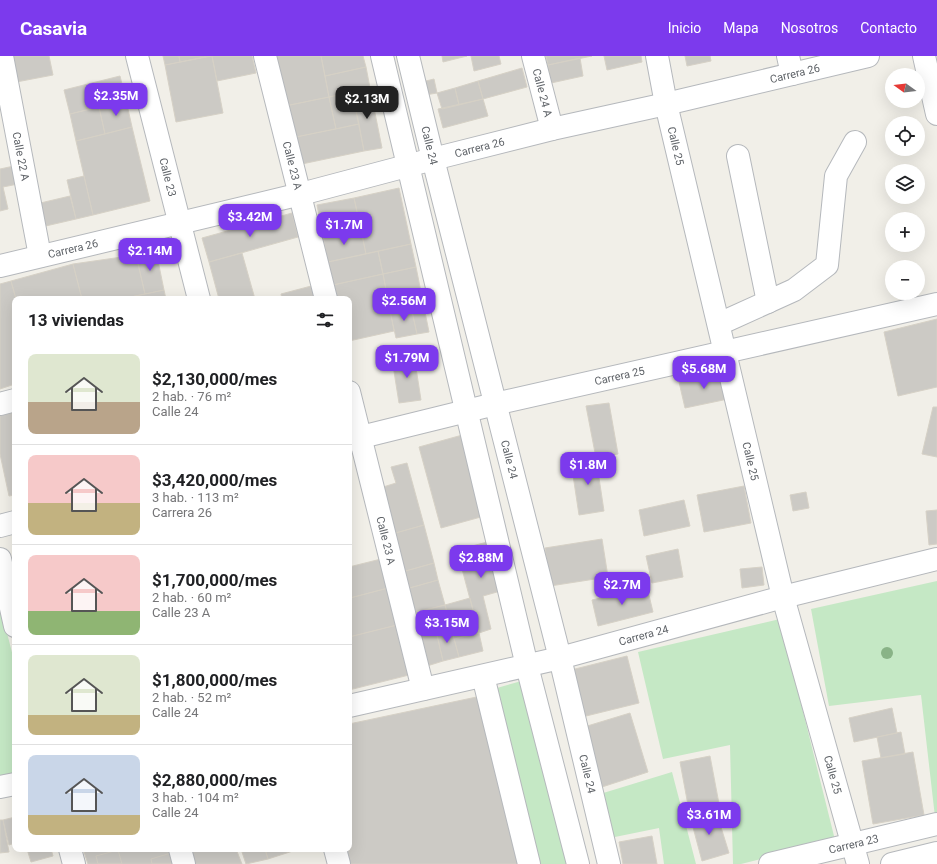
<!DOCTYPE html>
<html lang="es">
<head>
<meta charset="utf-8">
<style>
	:root { --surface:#fff; --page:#f2f2f2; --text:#202124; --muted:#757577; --line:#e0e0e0; --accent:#7c3aed }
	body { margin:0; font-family:Roboto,sans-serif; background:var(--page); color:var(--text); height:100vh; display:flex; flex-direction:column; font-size:15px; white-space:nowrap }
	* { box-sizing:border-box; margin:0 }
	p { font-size:13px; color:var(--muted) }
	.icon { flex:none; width:22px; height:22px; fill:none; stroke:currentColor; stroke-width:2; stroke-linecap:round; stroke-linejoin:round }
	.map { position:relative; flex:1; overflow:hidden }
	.side { position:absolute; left:12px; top:240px; width:340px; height:556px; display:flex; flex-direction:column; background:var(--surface); border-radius:8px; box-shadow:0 4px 16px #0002 }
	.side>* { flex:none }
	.needle { width:26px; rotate:285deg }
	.tools { position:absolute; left:885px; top:12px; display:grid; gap:8px }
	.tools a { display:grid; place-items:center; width:40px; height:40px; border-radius:50%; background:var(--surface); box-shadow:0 4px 16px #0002; font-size:20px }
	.price { position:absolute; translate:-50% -34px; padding:0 9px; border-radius:8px; background:var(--accent); color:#fff; font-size:13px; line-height:26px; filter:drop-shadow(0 1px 2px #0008) }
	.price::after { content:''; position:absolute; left:50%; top:24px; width:12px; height:9px; margin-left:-6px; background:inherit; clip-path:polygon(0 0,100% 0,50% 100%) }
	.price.current { background:#222; color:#fff }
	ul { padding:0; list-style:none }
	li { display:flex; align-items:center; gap:12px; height:100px; padding:0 16px }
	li+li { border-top:1px solid var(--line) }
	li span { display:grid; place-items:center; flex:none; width:112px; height:80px; border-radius:8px; color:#555 }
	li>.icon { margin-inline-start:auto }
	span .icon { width:48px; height:48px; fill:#fffc; stroke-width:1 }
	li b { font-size:17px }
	h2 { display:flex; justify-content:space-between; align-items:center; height:48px; padding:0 16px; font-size:17px }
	header { display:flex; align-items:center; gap:24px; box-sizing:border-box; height:56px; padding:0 20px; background:var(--accent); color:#fff }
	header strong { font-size:19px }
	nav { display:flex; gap:22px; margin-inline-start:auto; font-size:14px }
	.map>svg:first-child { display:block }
</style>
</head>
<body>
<header>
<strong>Casavia</strong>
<nav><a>Inicio</a><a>Mapa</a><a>Nosotros</a><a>Contacto</a></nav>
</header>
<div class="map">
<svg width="937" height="808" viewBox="0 0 937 808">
	<rect width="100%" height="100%" fill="#f1efe8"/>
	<path fill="#c5e8c5" d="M937,525v235l-2,1 -14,-122 -92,11 -18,-97z
		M0,550l15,58v111l-15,4z
		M780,563l55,221 -94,24h-8l-3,-119 -67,14 -25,-107z
		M525,624l46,184h-40l-41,-174z
		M672,716l24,92h-32l-5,-36 -49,10 -10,-44z"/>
	<path fill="#cccac5" stroke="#d6d1c6" d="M6,0h43l4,19 -42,8z
		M163,0h16l1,6 -15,3z
		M179,0h30l-29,6z
		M212,0h40l4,17 -39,8z
		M212,0l11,57 -47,9 -11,-57z
		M275,0h46l8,41 -44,9z
		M321,0h42l3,11 -41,9z
		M442,0h25l-24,6z
		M471,0h28l2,8 -27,7z
		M546,0h46l-44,9z
		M604,0h37l1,6 -35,8z
		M685,0h25l1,5 -24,5z
		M580,2l3,18 -32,7 -3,-18z
		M366,11l4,21 -41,9 -4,-21z
		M522,12l5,19 -44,12 -5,-18z
		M120,20l6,24 -56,14 -6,-24z
		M434,23l3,14 -12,2 -3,-13z
		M478,25l5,18 -24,6 -4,-17z
		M370,32l12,60 -18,3 -12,-59z
		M455,32l4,17 -17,4 -5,-16z
		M352,36l7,32 -23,5 -7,-32z
		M329,41l7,32 -45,9 -6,-32z
		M483,43l5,17 -45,12 -5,-19z
		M126,44l6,27 -27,7 -6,-27z
		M99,51l6,27 -29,7 -6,-27z
		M359,68l5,27 -67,14 -6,-27z
		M132,71l18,74 -57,14 -17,-74z
		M14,110l4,18 -15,3 5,22 -8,2v-42z
		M84,120l9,39 -17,4 -9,-39z
		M399,132l12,56 -45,10 -12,-56z
		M70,140l6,23 -39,9 -5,-23z
		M354,142l7,31 -38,8 -6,-32z
		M292,157l6,24 -89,25 -7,-24z
		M361,173l5,25 -38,8 -5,-25z
		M411,188l5,23 -33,7 -5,-23z
		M156,195l8,39 -19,4 -9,-39z
		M378,195l5,23 -50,11 -5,-23z
		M242,197l13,46h-36l-10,-37z
		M136,199l9,39 -24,5h-39l-9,-35z
		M73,208l9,35h-66l-5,-18z
		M416,211l13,65 -12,2 -6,-27 -21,4 -7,-37z
		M383,218l11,57 -45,10v-42h-13l-3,-14z
		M11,225l5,18 -1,85 -15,5v-105z
		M315,229l3,14h-36l-1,-5z
		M164,234l2,9h-45l24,-5z
		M411,251l6,27 -21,4 -6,-27z
		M937,263v68l-39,9 -14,-64z
		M414,299l7,45 -22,3 -7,-44z
		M722,316l6,27 -43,9 -6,-26z
		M609,347l9,51 -22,4 -10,-52z
		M15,349v90l-6,1 -9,-42v-46z
		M933,351h4v50l-15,-3z
		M466,378l22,81 -47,13 -22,-81z
		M596,402l8,53 -25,4 -8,-53z
		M407,407l17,62 -32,9 -12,-46 16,-5 -5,-16z
		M744,430l7,37 -47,9 -7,-37z
		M806,436l3,16 -16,3 -3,-16z
		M684,444l6,26 -46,10 -5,-26z
		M937,454v34l-8,1 -3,-34z
		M424,469l10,38 -32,9 -10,-38z
		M602,483l6,38 -58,9 -5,-38z
		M491,485l13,49 -21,6 8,33 -12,4 -22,-83z
		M678,493l5,28 -31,6 -6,-27z
		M385,502l7,29 -42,11 -1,-31z
		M434,507l4,17 -32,9 -4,-17z
		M762,511l2,18 -22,3 -2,-19z
		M438,524l7,25 -32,8 -7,-24z
		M392,531l9,37 -52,13v-42l1,3z
		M647,531l6,25 -55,14 -6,-26z
		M470,542l9,35 -25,6 -9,-34z
		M445,549l6,22 -15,4 7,30 -16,5 -14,-53z
		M401,568l12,50 -64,16v-53z
		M451,571l8,30 -16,4 -7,-30z
		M479,577l4,18 -24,6 -5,-18z
		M627,600l12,47 -57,14 -11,-47z
		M486,639l39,169h-176l-4,-15h4v-125z
		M892,652l5,25 -43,9 -5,-24z
		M630,657l18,59 -46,15 -18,-60z
		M901,676l4,22 -24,4 -4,-21z
		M913,696l11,63 -51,9 -11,-63z
		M710,700l10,53 -30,7 -10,-54z
		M716,755l13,42 -27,8 -12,-45z
		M15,761v26l-6,2 -6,-25z
		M0,764h3l6,32 -9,1z
		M652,780l5,28h-34l-4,-22z
		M27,793h24l2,7 -22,6z
		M83,793h89l4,15h-88z
		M192,793h44l6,15h-51l-4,-14z
		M241,793h24l3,10 -22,5z
		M265,793h34l-31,10z
		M118,794l4,14h-24l-2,-8z
		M171,797l4,11h-23l-1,-5z"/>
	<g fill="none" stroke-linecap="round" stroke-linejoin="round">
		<g stroke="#b5b8bc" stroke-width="24">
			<g id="minor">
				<path id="s1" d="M2,0l38,200"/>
				<path id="s2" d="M137,0l62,243"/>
				<path id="s3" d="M265,0l61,243"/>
				<path d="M382,0l145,610 51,198"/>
				<path id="s4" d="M408,0l25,103 127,499 49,206"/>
				<path id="s5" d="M533,0l19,73"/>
				<path id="s6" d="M657,0l9,48 117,493 75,267"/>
				<path d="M788,0l4,18"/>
				<path d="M924,0l13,58"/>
				<path d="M738,100l30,146"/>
				<path id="s7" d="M0,210l301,-72 132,-35 119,-30 114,-25 202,-48"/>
				<path d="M719,268l75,-34 33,-25 9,-89 19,-34"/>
				<path id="s8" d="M349,336l74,297"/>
				<path d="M0,348l15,-4"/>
				<path id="s9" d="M349,384l146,-36 442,-100"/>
				<path d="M0,470l15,-4"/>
				<path d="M0,503l15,67"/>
				<path d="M483,620l46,188"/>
				<path id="s10" d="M349,650l211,-48 223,-61 154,-38"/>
				<path d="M0,731l15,-3"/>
				<path d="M70,793l4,15"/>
				<path d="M180,793l4,15"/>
				<path d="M335,793l4,15"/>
				<path id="s11" d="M770,808l167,-40"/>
				<path d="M892,808l45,-11"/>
			</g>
		</g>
		<use href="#minor" stroke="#fff" stroke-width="22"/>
	</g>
	<circle fill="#89b387" cx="887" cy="597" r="6"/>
	<g text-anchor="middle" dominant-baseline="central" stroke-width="3" stroke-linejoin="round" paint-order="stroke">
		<g font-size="11" fill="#5f6368" stroke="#fff">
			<text stroke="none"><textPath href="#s7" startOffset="818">Carrera 26</textPath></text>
			<text stroke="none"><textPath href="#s5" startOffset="38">Calle 24 A</textPath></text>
			<text stroke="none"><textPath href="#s4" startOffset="92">Calle 24</textPath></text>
			<text stroke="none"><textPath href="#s6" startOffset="92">Calle 25</textPath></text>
			<text stroke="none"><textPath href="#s7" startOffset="494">Carrera 26</textPath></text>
			<text stroke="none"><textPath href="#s1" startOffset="102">Calle 22 A</textPath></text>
			<text stroke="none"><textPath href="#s3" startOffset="113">Calle 23 A</textPath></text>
			<text stroke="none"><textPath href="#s2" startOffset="125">Calle 23</textPath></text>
			<text stroke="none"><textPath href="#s7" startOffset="75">Carrera 26</textPath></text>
			<text stroke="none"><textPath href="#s9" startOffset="278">Carrera 25</textPath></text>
			<text stroke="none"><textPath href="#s4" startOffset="416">Calle 24</textPath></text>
			<text stroke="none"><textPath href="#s6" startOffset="416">Calle 25</textPath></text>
			<text stroke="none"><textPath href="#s8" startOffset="153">Calle 23 A</textPath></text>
			<text stroke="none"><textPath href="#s10" startOffset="303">Carrera 24</textPath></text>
			<text stroke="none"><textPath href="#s4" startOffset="740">Calle 24</textPath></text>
			<text stroke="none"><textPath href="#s6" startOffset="740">Calle 25</textPath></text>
			<text stroke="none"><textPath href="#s11" startOffset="86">Carrera 23</textPath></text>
		</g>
	</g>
</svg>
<div class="tools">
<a><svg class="needle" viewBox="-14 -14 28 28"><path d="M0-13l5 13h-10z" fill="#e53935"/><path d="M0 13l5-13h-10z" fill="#757577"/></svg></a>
<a><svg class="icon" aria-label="locate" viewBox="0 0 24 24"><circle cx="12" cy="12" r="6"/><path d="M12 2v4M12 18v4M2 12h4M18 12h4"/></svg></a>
<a><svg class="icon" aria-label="layers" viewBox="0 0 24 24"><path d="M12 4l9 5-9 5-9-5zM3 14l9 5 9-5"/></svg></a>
<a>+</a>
<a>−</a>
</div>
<b class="price" style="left:116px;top:61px">$2.35M</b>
<b class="price current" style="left:367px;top:64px">$2.13M</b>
<b class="price" style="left:250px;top:182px">$3.42M</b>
<b class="price" style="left:344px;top:190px">$1.7M</b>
<b class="price" style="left:150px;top:216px">$2.14M</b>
<b class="price" style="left:404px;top:266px">$2.56M</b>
<b class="price" style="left:407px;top:323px">$1.79M</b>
<b class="price" style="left:704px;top:334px">$5.68M</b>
<b class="price" style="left:588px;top:430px">$1.8M</b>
<b class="price" style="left:481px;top:523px">$2.88M</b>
<b class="price" style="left:622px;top:550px">$2.7M</b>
<b class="price" style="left:447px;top:588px">$3.15M</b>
<b class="price" style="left:709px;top:780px">$3.61M</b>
<section class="side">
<h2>13 viviendas<svg class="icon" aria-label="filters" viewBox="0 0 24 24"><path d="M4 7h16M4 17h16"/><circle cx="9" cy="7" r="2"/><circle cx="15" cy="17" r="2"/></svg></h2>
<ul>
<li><span style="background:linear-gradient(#dfe7d0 60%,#b9a48a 0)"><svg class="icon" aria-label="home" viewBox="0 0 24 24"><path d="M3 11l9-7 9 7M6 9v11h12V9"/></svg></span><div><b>$2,130,000/mes</b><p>2 hab. · 76 m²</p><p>Calle 24</p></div></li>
<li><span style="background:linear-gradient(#f6c9c9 60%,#c2b280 0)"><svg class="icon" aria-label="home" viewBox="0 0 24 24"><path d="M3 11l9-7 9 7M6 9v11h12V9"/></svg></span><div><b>$3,420,000/mes</b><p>3 hab. · 113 m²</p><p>Carrera 26</p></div></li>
<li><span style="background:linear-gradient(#f6c9c9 70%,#8fb573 0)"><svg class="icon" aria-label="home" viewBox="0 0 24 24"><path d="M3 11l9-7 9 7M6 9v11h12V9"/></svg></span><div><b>$1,700,000/mes</b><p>2 hab. · 60 m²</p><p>Calle 23 A</p></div></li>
<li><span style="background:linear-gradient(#dfe7d0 75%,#c2b280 0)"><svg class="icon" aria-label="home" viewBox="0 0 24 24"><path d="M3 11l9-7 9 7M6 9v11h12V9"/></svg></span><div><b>$1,800,000/mes</b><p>2 hab. · 52 m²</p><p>Calle 24</p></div></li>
<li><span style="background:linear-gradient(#c9d6e8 75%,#c2b280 0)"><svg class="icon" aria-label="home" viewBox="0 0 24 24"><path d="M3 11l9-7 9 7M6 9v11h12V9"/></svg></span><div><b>$2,880,000/mes</b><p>3 hab. · 104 m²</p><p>Calle 24</p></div></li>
</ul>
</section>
</div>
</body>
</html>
